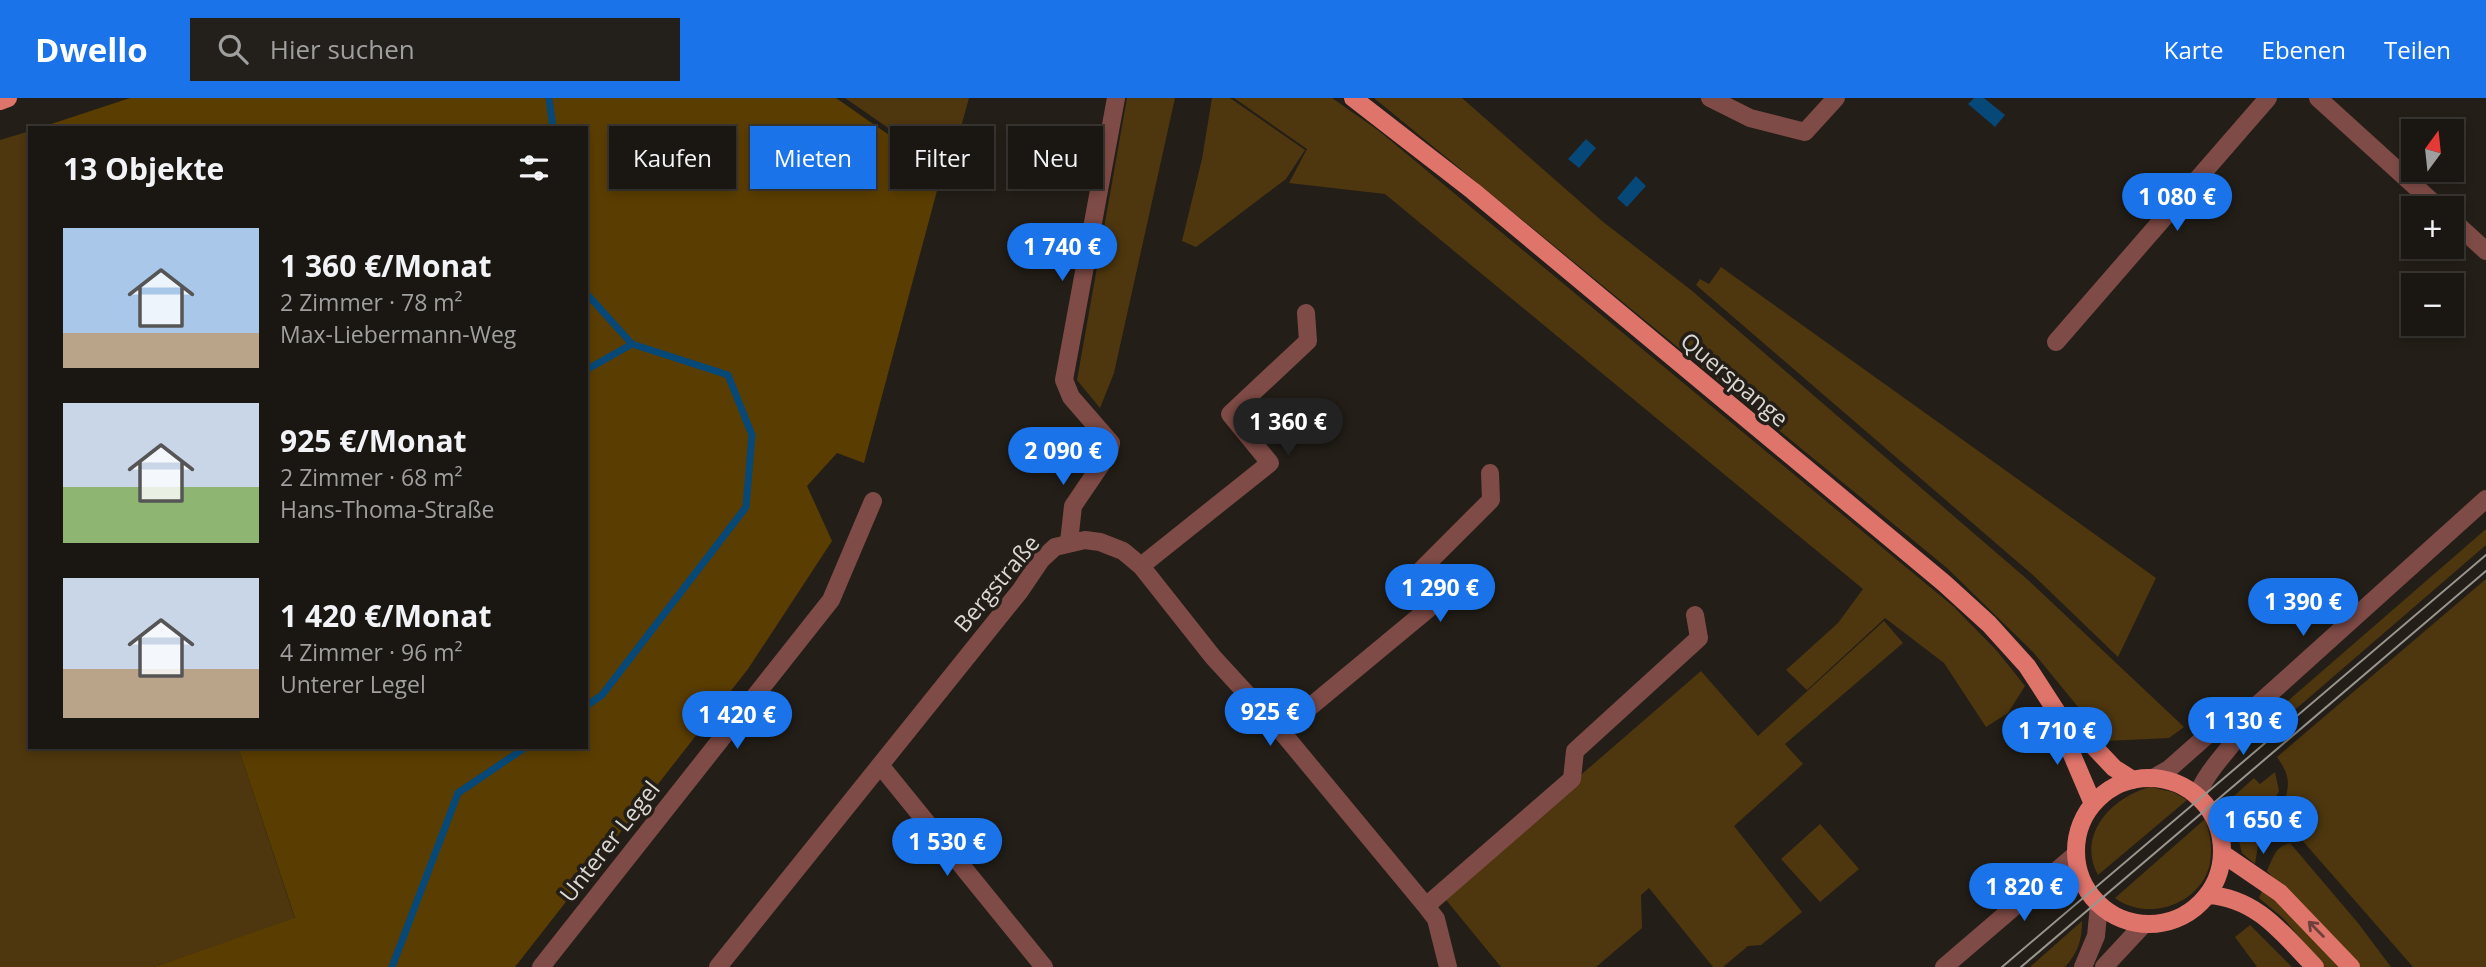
<!DOCTYPE html>
<html lang="de">
<head>
<meta charset="utf-8">
<style>
	:root { --surface:#1a1611; --page:#231f1a; --text:#f1f3f6; --muted:#9f9f9f; --line:#383531; --accent:#1a73e8 }
	body { margin:0; font-family:"Open Sans",sans-serif; background:var(--page); color:var(--text); height:100vh; display:flex; flex-direction:column; font-size:26px; white-space:nowrap }
	* { box-sizing:border-box; margin:0 }
	p { font-size:23px; color:var(--muted) }
	.icon { flex:none; width:38px; height:38px; fill:none; stroke:currentColor; stroke-width:2; stroke-linecap:round; stroke-linejoin:round }
	.map { position:relative; flex:1; overflow:hidden }
	.details { position:absolute; left:28px; top:28px; width:560px; height:623px; display:flex; flex-direction:column; background:var(--surface); border-radius:0px; box-shadow:0 4px 10px #0003,0 0 0 2px var(--line) }
	.details>* { flex:none }
	.guide { position:absolute; left:609px; top:28px; width:665px; height:63px; display:flex; gap:14px }
	.needle { width:46px; rotate:15deg }
	.buttons { position:absolute; left:2401px; top:21px; display:grid; gap:14px }
	.buttons a { display:grid; place-items:center; width:63px; height:63px; border-radius:0px; background:var(--surface); box-shadow:0 4px 10px #0003,0 0 0 2px var(--line); font-size:35px }
	.price { position:absolute; translate:-50% -60px; padding:0 16px; border-radius:24px; background:var(--accent); color:#fff; font-size:23px; line-height:46px; filter:drop-shadow(0 2px 4px #0008) }
	.price::after { content:''; position:absolute; left:50%; top:42px; width:21px; height:16px; margin-left:-10px; background:inherit; clip-path:polygon(0 0,100% 0,50% 100%) }
	.price.selected { background:#222; color:#fff }
	ul { padding:0; list-style:none }
	li { display:flex; align-items:center; gap:21px; height:175px; padding:0 35px }
	li span { display:grid; place-items:center; flex:none; width:196px; height:140px; border-radius:0px; color:#555 }
	li>.icon { margin-inline-start:auto }
	span .icon { width:84px; height:84px; fill:#fffc; stroke-width:1 }
	li b { font-size:30px }
	h2 { display:flex; justify-content:space-between; align-items:center; height:84px; padding:0 35px; font-size:30px }
	.pill { padding:0 24px; border-radius:0px; background:var(--surface); box-shadow:0 4px 10px #0003,0 0 0 2px var(--line); font-size:24px; line-height:63px }
	.pill.selected { background:var(--accent); color:#fff }
	header { display:flex; align-items:center; gap:42px; box-sizing:border-box; height:98px; padding:0 35px; background:var(--accent); color:#fff }
	header strong { font-size:33px }
	nav { display:flex; gap:38px; margin-inline-start:auto; font-size:24px }
	.search { width:490px; height:63px; background:var(--page); display:flex; align-items:center; gap:18px; box-sizing:border-box; padding:0 24px; border-radius:0px; color:var(--muted); font-size:26px }
	.map>svg:first-child { display:block }
</style>
</head>
<body>
<header>
<strong>Dwello</strong>
<div class="search"><svg class="icon" aria-label="search" viewBox="0 0 24 24"><circle cx="10" cy="10" r="6"/><path d="M15 15l6 6"/></svg>Hier suchen</div>
<nav><a>Karte</a><a>Ebenen</a><a>Teilen</a></nav>
</header>
<div class="map">
<svg width="2486" height="869" viewBox="0 0 2486 869">
	<rect width="100%" height="100%" fill="#231e17"/>
	<path fill="#4e370e" d="M845,0h124l-20,72z
		M1127,0h48l-61,275 -14,35 -23,-28z
		M1212,0h18l75,52 -19,29 -90,68 -14,-6 20,-82z
		M1234,0h98l47,33 575,476 43,44 28,35 -17,27 -22,14 -42,-64 -59,-45 -78,72 -21,-20 52,-47 25,-34 -478,-395 -96,-11 18,-34z
		M1374,0h88l140,123 89,69 337,290 156,147 -15,11 -63,3 -73,-89 -86,-84z
		M30,33v616h208l57,172 -141,48h-154v-827z
		M1721,169l435,311 -38,79 -84,-81 -338,-291 4,-6 9,5z
		M2486,431v16l-225,194 -8,-8z
		M2486,481v388h-73l-126,-144c-9,-32 13,-34 -10,-66z
		M1884,523l19,22 -118,101 18,20 -69,62 68,86 -41,33 -13,1 -25,21h-10l-64,-79 -8,7 1,33 -46,39h-95l-59,-72 259,-224 57,65z
		M2275,674l4,19 -18,36 -6,37 -13,-11 -6,-23 21,-21 -7,-11 -20,19 -6,-12 30,-27 6,6z
		M2150,689l23,5 14,8 -89,75c-22,-40 14,-78 52,-88z
		M2205,721c6,16 9,37 2,54 -15,35 -63,47 -92,25z
		M1820,726l39,45 -39,33 -39,-43z
		M2290,745l68,80 33,44h-34l-90,-96c6,-13 8,-24 23,-28z
		M2264,788l75,81h-14l-42,-49 -24,-20z
		M2082,823c0,19 -4,32 -17,46h-35z
		M2250,827l42,42h-35l-22,-30z"/>
	<path fill="#5a3d01" d="M130,0h706l106,74 -78,291 -27,-10 -30,33 25,55 -84,128 -233,298h-361l141,-49 -57,-171h348v-619h-547z"/>
	<path fill="#064877" d="M1974,0h10l21,17 -10,12 -27,-23z
		M1586,41l10,9 -17,20 -11,-9z
		M1636,78l10,10 -19,21 -10,-9z"/>
	<g fill="none" stroke-linecap="round" stroke-linejoin="round">
		<path stroke="#064877" stroke-width="7" d="M549,0l4,30
			M586,195l46,51 96,31 24,60 -6,72 -144,188 -16,11
			M586,272l46,-26
			M392,869l66,-174 68,-46"/>
		<path stroke="#7f4b46" stroke-width="18" d="M1710,0l40,20 55,14 31,-34
			M2318,0l121,110
			M2452,122l34,31
			M2056,244l212,-244
			M1069,444l4,-36 36,-53 2,-10 -40,-46 -7,-17 52,-282
			M1141,468l129,-103 -40,-49 78,-73 -2,-28
			M1281,633l152,-126 -20,-27 78,-78 -1,-27
			M880,667l164,202
			M2153,680l16,-9 69,-61 17,-1
			M2197,698c13,-34 46,-56 58,-89l231,-208
			M1426,808l146,-127 3,-28 124,-113 -4,-23
			M541,869l290,-367 42,-99
			M718,869l302,-376 21,-31 14,-13 30,-7 15,2 23,9 18,15 72,91 68,74 145,175 10,13 12,48
			M1944,869l132,-113
			M2083,869l13,-31 3,-31
			M2104,869l40,-43"/>
		<path stroke="#df746b" stroke-width="18" d="M1353,0l120,93 471,392 45,41 38,42 35,54 16,10 36,38 19,12
			M0,3l8,-3
			M2062,622l2,16 29,68
			M2076 753a73 73 0 1 1 146 0a73 73 0 1 1-146 0Z
			M2223,756l57,39 71,74
			M2208,797c49,3 75,39 107,72"/>
		<path stroke="#99958f" stroke-width="2" d="M2002,869l484,-412
			M2021,869l465,-396"/>
	</g>
	<defs><path id="oneway-shaft" d="M-6 0H5M1.5-3L5.5 0L1.5 3" fill="none" stroke-width="1.6" stroke-linecap="round" stroke-linejoin="round" transform="scale(1.75)"/></defs>
	<use stroke="#6e4039" href="#oneway-shaft" transform="translate(2316 831) rotate(-135)"/>
	<g text-anchor="middle" dominant-baseline="central" stroke-width="7" stroke-linejoin="round" paint-order="stroke">
		<g font-size="23" fill="#dbd8d3" stroke="#231e17">
			<text transform="translate(1735 281) rotate(40)">Querspange</text>
			<text transform="translate(996 485) rotate(-50)">Bergstraße</text>
			<text transform="translate(609 743) rotate(-52)">Unterer Legel</text>
		</g>
	</g>
</svg>
<div class="buttons">
<a><svg class="needle" viewBox="-14 -14 28 28"><path d="M0-13l5 13h-10z" fill="#e53935"/><path d="M0 13l5-13h-10z" fill="#9f9f9f"/></svg></a>
<a>+</a>
<a>−</a>
</div>
<b class="price" style="left:2177px;top:135px">1 080 €</b>
<b class="price" style="left:1062px;top:185px">1 740 €</b>
<b class="price selected" style="left:1288px;top:360px">1 360 €</b>
<b class="price" style="left:1063px;top:389px">2 090 €</b>
<b class="price" style="left:1440px;top:526px">1 290 €</b>
<b class="price" style="left:2303px;top:540px">1 390 €</b>
<b class="price" style="left:1270px;top:650px">925 €</b>
<b class="price" style="left:737px;top:653px">1 420 €</b>
<b class="price" style="left:2243px;top:659px">1 130 €</b>
<b class="price" style="left:2057px;top:669px">1 710 €</b>
<b class="price" style="left:2263px;top:758px">1 650 €</b>
<b class="price" style="left:947px;top:780px">1 530 €</b>
<b class="price" style="left:2024px;top:825px">1 820 €</b>
<div class="guide">
<a class="pill">Kaufen</a>
<a class="pill selected">Mieten</a>
<a class="pill">Filter</a>
<a class="pill">Neu</a>
</div>
<section class="details">
<h2>13 Objekte<svg class="icon" aria-label="filters" viewBox="0 0 24 24"><path d="M4 7h16M4 17h16"/><circle cx="9" cy="7" r="2"/><circle cx="15" cy="17" r="2"/></svg></h2>
<ul>
<li><span style="background:linear-gradient(#a9c7e8 75%,#b9a48a 0)"><svg class="icon" aria-label="home" viewBox="0 0 24 24"><path d="M3 11l9-7 9 7M6 9v11h12V9"/></svg></span><div><b>1 360 €/Monat</b><p>2 Zimmer · 78 m²</p><p>Max-Liebermann-Weg</p></div></li>
<li><span style="background:linear-gradient(#c9d6e8 60%,#8fb573 0)"><svg class="icon" aria-label="home" viewBox="0 0 24 24"><path d="M3 11l9-7 9 7M6 9v11h12V9"/></svg></span><div><b>925 €/Monat</b><p>2 Zimmer · 68 m²</p><p>Hans-Thoma-Straße</p></div></li>
<li><span style="background:linear-gradient(#c9d6e8 65%,#b9a48a 0)"><svg class="icon" aria-label="home" viewBox="0 0 24 24"><path d="M3 11l9-7 9 7M6 9v11h12V9"/></svg></span><div><b>1 420 €/Monat</b><p>4 Zimmer · 96 m²</p><p>Unterer Legel</p></div></li>
</ul>
</section>
</div>
</body>
</html>
